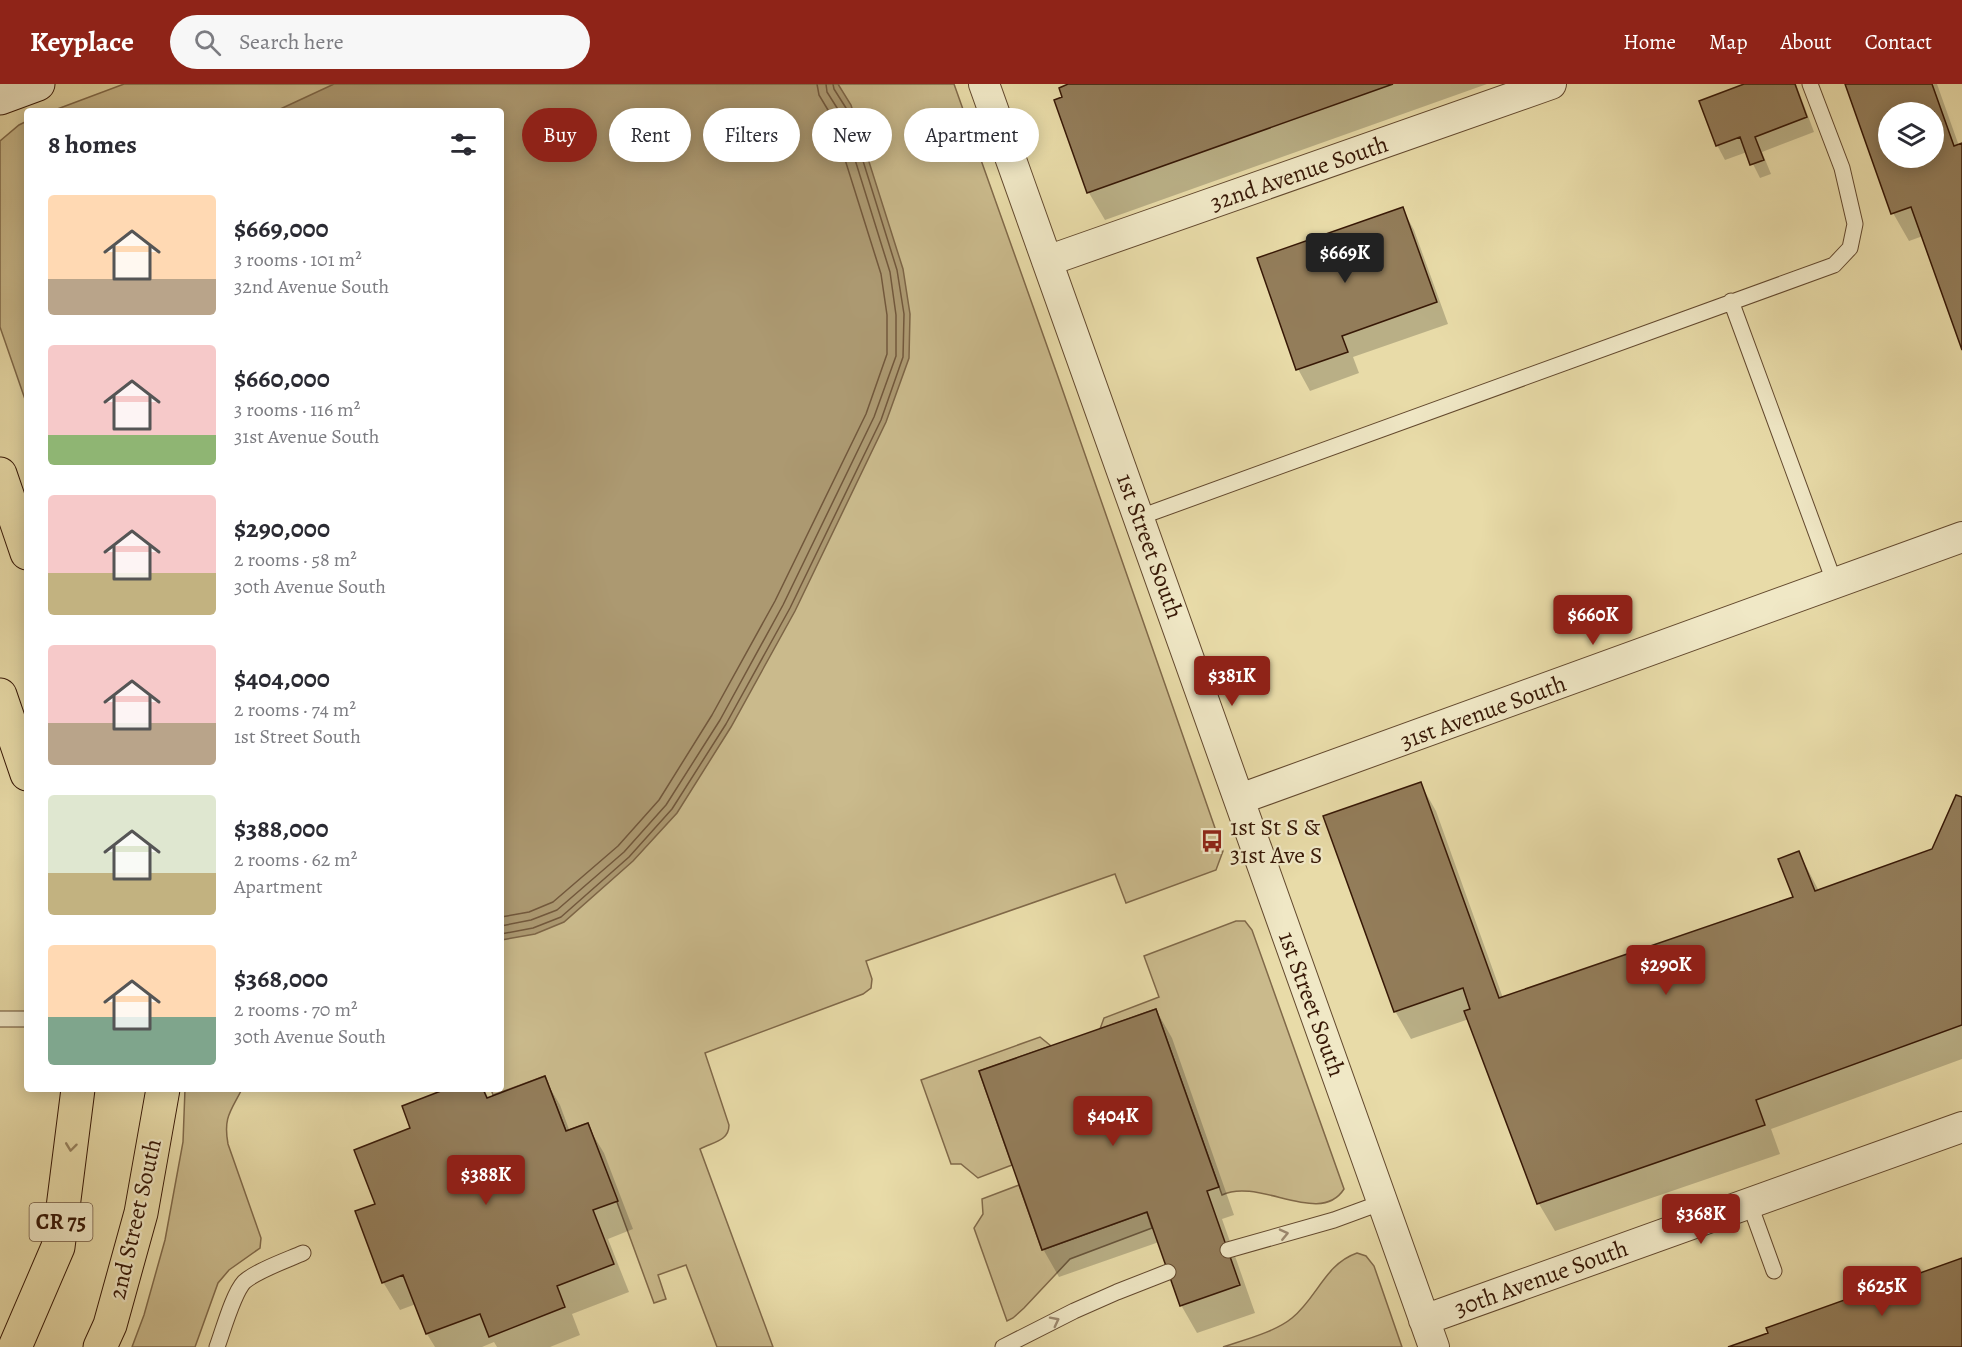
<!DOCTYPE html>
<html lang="en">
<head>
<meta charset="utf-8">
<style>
	:root { --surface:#fff; --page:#f7f7f7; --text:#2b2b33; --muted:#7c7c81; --accent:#8f2418 }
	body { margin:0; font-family:Alegreya,serif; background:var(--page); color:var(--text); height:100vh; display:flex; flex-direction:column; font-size:22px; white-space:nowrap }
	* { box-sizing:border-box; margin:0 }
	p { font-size:20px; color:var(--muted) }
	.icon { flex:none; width:33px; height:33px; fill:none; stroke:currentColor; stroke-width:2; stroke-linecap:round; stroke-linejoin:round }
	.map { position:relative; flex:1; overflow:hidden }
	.sheet { position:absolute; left:24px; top:24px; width:480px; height:984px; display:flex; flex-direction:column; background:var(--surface); border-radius:6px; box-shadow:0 3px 15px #0003 }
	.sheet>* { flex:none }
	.top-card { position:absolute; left:522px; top:24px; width:570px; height:54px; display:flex; gap:12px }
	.fabs { position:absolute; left:1878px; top:18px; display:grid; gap:12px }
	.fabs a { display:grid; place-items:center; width:66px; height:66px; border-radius:50%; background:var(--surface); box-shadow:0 3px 15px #0003; font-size:30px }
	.price { position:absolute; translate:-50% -51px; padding:0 14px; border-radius:6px; background:var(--accent); color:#fff; font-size:20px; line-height:39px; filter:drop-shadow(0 2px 3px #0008) }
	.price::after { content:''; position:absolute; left:50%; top:36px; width:18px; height:14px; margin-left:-9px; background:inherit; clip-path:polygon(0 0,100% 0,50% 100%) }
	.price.current { background:#222; color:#fff }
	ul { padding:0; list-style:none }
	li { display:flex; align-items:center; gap:18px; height:150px; padding:0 24px }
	li span { display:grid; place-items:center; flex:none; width:168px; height:120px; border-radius:6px; color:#555 }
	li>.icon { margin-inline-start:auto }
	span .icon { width:72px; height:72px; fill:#fffc; stroke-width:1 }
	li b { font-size:26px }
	h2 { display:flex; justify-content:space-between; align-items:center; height:72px; padding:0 24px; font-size:26px }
	.pill { padding:0 21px; border-radius:27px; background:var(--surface); box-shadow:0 3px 15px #0003; font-size:21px; line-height:54px }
	.pill.current { background:var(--accent); color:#fff }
	header { display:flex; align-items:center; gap:36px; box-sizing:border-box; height:84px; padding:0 30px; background:var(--accent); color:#fff }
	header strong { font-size:28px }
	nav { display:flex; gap:33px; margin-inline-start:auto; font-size:21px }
	.search { width:420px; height:54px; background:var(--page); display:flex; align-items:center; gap:15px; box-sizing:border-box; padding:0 21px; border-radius:33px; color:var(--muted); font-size:22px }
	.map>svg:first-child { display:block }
</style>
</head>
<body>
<header>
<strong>Keyplace</strong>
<div class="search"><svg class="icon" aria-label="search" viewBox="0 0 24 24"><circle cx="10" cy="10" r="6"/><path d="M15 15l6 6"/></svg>Search here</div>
<nav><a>Home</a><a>Map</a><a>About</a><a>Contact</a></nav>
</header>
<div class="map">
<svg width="1962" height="1263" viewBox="0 0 1962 1263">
	<rect width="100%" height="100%" fill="#e8dba8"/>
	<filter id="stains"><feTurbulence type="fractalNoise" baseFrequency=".00333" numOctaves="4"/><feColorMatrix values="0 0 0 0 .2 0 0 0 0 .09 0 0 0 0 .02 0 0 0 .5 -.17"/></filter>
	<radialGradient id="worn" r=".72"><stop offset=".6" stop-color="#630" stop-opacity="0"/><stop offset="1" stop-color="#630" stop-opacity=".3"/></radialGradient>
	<path fill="#caba8c" stroke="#806949" stroke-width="1.5" d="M124,0h830l103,290 166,477 -7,19 -90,33 -11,-29 -249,87 6,18 -1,9 -8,6 -158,59 24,72c0,16 -16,17 -29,24l73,198h-56l-31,-82 -28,10 8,24 -12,4 -66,-180 -22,8 -21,-55 -52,19 -2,-6h10v-978h-449z
		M27,37v284l-27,-78v-186l19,-16z
		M1236,837h9l7,9 92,259c-24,38 -85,-12 -122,6l-66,-186 -56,20 4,-11 55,-21 -15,-41z
		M1040,953l11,9 -72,25 33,94 -34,13 -17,-14h-10l-30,-84z
		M185,1005h57c-11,22 -19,28 -14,55l33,94 -1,10 -31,22 -11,13 -23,64h-63l12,-32 21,-75 18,-98z
		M1019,1101l23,65 105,-38 5,16 -82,31 -46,49 -11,10 -6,3 -33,-93 9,-14 -1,-15z
		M1357,1169l9,3 8,10 28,81h-179c21,-7 52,-15 69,-29 25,-20 33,-54 65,-65z"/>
	<path fill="#ac9971" stroke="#7d6546" stroke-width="1.5" d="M334,0h504l13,21 52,164 7,45 -1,44 -23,64 -91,189 -64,116 -54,86 -44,48 -69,61 -29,12 -34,6v-829h-225z"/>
	<path fill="#0003" fill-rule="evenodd" d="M1073,0h414l-382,136 -16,-27 -34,-92 9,-3z
		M1749,0h47l18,48 -52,20 9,22 -11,4 -13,-26 -22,8 -8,-15z
		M1847,0h90l22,62 3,-1v200l-39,-109 -14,5 -16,-28zM1888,28h46v46h-46z
		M1402,124l12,22 34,94 -95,33 6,16 -49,18 -12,-22 -39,-110z
		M1420,699l16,28 67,187 291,-100 5,-45 20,38 115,-41 28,-51v260l-191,70 9,25 -225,77 -16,-27 -70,-185 -58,20 -16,-28z
		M1156,926l16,28 62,177 -12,4 33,94 -58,20 -16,-28 -22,-63 -100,35 -16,-28z
		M544,994l16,27 10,27 17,-7 17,28 29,76 -25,10 21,53 -57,22 8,21 -30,12h-53l-3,-5 -12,5h-47l-8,-13 -11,-30 -16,6 -17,-28 -26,-70 20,-7 35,-76 38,-40h34l5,10z"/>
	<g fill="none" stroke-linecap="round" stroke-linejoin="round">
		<path stroke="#72583c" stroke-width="1.5" d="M501,833l28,-5 24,-10 65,-56 41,-46 53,-85 63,-114 91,-187 21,-60v-39l-6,-41 -50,-159 -12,-20 -2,-11
			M501,842l30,-6 26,-10 67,-58 42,-47 54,-85 63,-115 91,-188 22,-61v-41l-6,-43 -38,-122 -13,-39 -12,-19 -1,-8
			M501,850l32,-6 28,-11 68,-60 43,-48 54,-85 64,-116 91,-188 22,-63 1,-43 -7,-44 -38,-122 -13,-40 -12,-19 -1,-5"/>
	</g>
	<path fill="#937d5a" stroke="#371806" stroke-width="1.5" fill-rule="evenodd" d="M1068,0h325l-306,109 -33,-93 8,-3 -3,-9z
		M1744,0h51l12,33 -52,20 9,23 -14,5 -10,-28 -24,9 -17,-45z
		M1845,0h87l22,62 8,-3v207l-51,-143 -20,7zM1888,28h46v46h-46z
		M1403,123l34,95 -95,34 6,16 -52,18 -39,-112z
		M1421,698l78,216 294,-101 -15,-38 21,-8 16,40 117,-42 24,-54 6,2v228l-206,75 9,25 -228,79 -73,-193 6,-2 -7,-21 -69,24 -71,-196z
		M1156,925l63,178 -12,4 33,94 -60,21 -33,-94 -105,38 -63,-179z
		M545,992l21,55 22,-8 30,78 -25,9 21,54 -57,22 8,21 -76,30 -9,-23 -54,20 -23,-59 -21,8 -27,-72 20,-7 -21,-54 56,-22 -8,-22 44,-17h37l4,9z
		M1962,1174v89h-234l40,-14 -2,-5z"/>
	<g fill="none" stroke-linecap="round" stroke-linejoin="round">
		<g stroke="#63492e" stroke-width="17">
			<path id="lane" d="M1731,217l104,283
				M1140,433l694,-252 16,-17 5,-24 -13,-56 -32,-84
				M0,935h27
				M1749,1118l25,69
				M1228,1166l106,-30 49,-18
				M217,1263c6,-16 16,-53 27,-65 12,-11 43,-22 59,-29
				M1003,1263l71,-36 43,-19 51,-20"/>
		</g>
		<g stroke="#63492e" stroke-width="32">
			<path id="street" d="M984,0l450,1263
				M1047,177l504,-177
				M1240,715l722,-262
				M1424,1236l538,-193"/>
		</g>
		<g stroke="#371806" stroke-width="35">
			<path id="secondary" d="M0,14l38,-14"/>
		</g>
		<g stroke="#371806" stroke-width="35">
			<path id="primary" d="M0,390l27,79
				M0,611l27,79
				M15,1263l43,-100 20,-158
				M100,1263l10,-22 31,-112 22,-124"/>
		</g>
		<use href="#lane" stroke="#f0e8c6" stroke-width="15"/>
		<use href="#street" stroke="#f0e8c6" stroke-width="30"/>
		<use href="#secondary" stroke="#f0e8c6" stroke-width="33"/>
		<use href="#primary" stroke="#e8dba8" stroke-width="33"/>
	</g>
	<defs><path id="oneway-chevron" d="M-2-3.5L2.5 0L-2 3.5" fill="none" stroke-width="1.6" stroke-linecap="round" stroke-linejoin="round" transform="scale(1.5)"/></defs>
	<use stroke="#98835f" href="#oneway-chevron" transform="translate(71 1063) rotate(97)"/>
	<g stroke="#9d8a70">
		<use href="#oneway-chevron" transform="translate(1284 1150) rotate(-13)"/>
		<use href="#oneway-chevron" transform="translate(1055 1237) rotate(-27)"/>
	</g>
	<defs>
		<g id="bus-bare" transform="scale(1.8)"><path d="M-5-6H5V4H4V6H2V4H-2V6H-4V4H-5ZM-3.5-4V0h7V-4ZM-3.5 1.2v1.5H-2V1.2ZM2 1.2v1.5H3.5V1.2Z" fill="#8f2418" stroke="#f0e8c6" stroke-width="2.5" paint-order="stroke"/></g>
	</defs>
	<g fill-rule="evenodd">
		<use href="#bus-bare" x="1212" y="757"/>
	</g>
	<g text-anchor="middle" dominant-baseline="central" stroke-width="4.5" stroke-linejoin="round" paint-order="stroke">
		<rect fill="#f0e8c6" stroke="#6e5640" stroke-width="1.5" x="29.5" y="1119" width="63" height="38" rx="4.5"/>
		<g font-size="22" font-weight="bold" fill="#371806">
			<text x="61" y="1138">CR 75</text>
		</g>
		<g font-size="24" fill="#371806" stroke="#f0e8c6">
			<text transform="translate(1299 89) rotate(-19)">32nd Avenue South</text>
			<text transform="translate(1150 462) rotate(70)">1st Street South</text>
			<text transform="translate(1483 628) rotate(-20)">31st Avenue South</text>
			<text transform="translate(1312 920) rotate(70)">1st Street South</text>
			<text transform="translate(135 1135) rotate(-77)">2nd Street South</text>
			<text transform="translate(1541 1194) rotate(-20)">30th Avenue South</text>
		</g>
		<g font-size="24" fill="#371806" stroke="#f0e8c6" text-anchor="start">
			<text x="1230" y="743">1st St S &amp;<tspan x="1230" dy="28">31st Ave S</tspan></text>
		</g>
	</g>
	<rect width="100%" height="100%" filter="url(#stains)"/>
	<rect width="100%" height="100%" fill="url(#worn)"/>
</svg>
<div class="fabs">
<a><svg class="icon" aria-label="layers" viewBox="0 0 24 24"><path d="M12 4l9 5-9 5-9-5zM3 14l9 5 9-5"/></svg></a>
</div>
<b class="price current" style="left:1345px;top:200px">$669K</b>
<b class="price" style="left:1593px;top:562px">$660K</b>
<b class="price" style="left:1232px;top:623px">$381K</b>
<b class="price" style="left:1666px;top:912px">$290K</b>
<b class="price" style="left:1113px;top:1063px">$404K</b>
<b class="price" style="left:486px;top:1122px">$388K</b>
<b class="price" style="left:1701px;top:1161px">$368K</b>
<b class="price" style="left:1882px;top:1233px">$625K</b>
<div class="top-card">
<a class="pill current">Buy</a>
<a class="pill">Rent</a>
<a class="pill">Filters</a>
<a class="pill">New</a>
<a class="pill">Apartment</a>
</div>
<section class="sheet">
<h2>8 homes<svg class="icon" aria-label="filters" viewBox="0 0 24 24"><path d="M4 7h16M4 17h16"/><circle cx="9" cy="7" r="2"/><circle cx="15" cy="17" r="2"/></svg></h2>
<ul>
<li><span style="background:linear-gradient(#ffd9b3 70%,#b9a48a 0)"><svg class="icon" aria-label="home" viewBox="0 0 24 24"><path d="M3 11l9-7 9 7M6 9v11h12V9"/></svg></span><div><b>$669,000</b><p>3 rooms · 101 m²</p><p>32nd Avenue South</p></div></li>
<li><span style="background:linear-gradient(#f6c9c9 75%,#8fb573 0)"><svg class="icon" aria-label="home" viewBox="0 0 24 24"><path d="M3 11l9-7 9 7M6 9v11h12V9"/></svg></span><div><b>$660,000</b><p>3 rooms · 116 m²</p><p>31st Avenue South</p></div></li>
<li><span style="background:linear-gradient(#f6c9c9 65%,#c2b280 0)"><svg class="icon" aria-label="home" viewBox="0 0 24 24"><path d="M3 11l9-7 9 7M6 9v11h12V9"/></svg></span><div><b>$290,000</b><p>2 rooms · 58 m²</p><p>30th Avenue South</p></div></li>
<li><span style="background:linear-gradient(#f6c9c9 65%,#b9a48a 0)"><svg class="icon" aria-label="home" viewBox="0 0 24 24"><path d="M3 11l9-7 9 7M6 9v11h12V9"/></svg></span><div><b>$404,000</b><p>2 rooms · 74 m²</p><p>1st Street South</p></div></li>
<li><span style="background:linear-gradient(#dfe7d0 65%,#c2b280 0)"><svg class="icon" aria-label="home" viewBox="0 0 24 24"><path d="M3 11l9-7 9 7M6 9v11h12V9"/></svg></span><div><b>$388,000</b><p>2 rooms · 62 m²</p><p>Apartment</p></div></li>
<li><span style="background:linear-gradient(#ffd9b3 60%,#7fa58c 0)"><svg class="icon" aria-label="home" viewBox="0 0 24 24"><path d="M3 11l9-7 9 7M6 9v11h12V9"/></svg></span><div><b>$368,000</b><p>2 rooms · 70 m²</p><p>30th Avenue South</p></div></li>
</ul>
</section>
</div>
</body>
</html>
